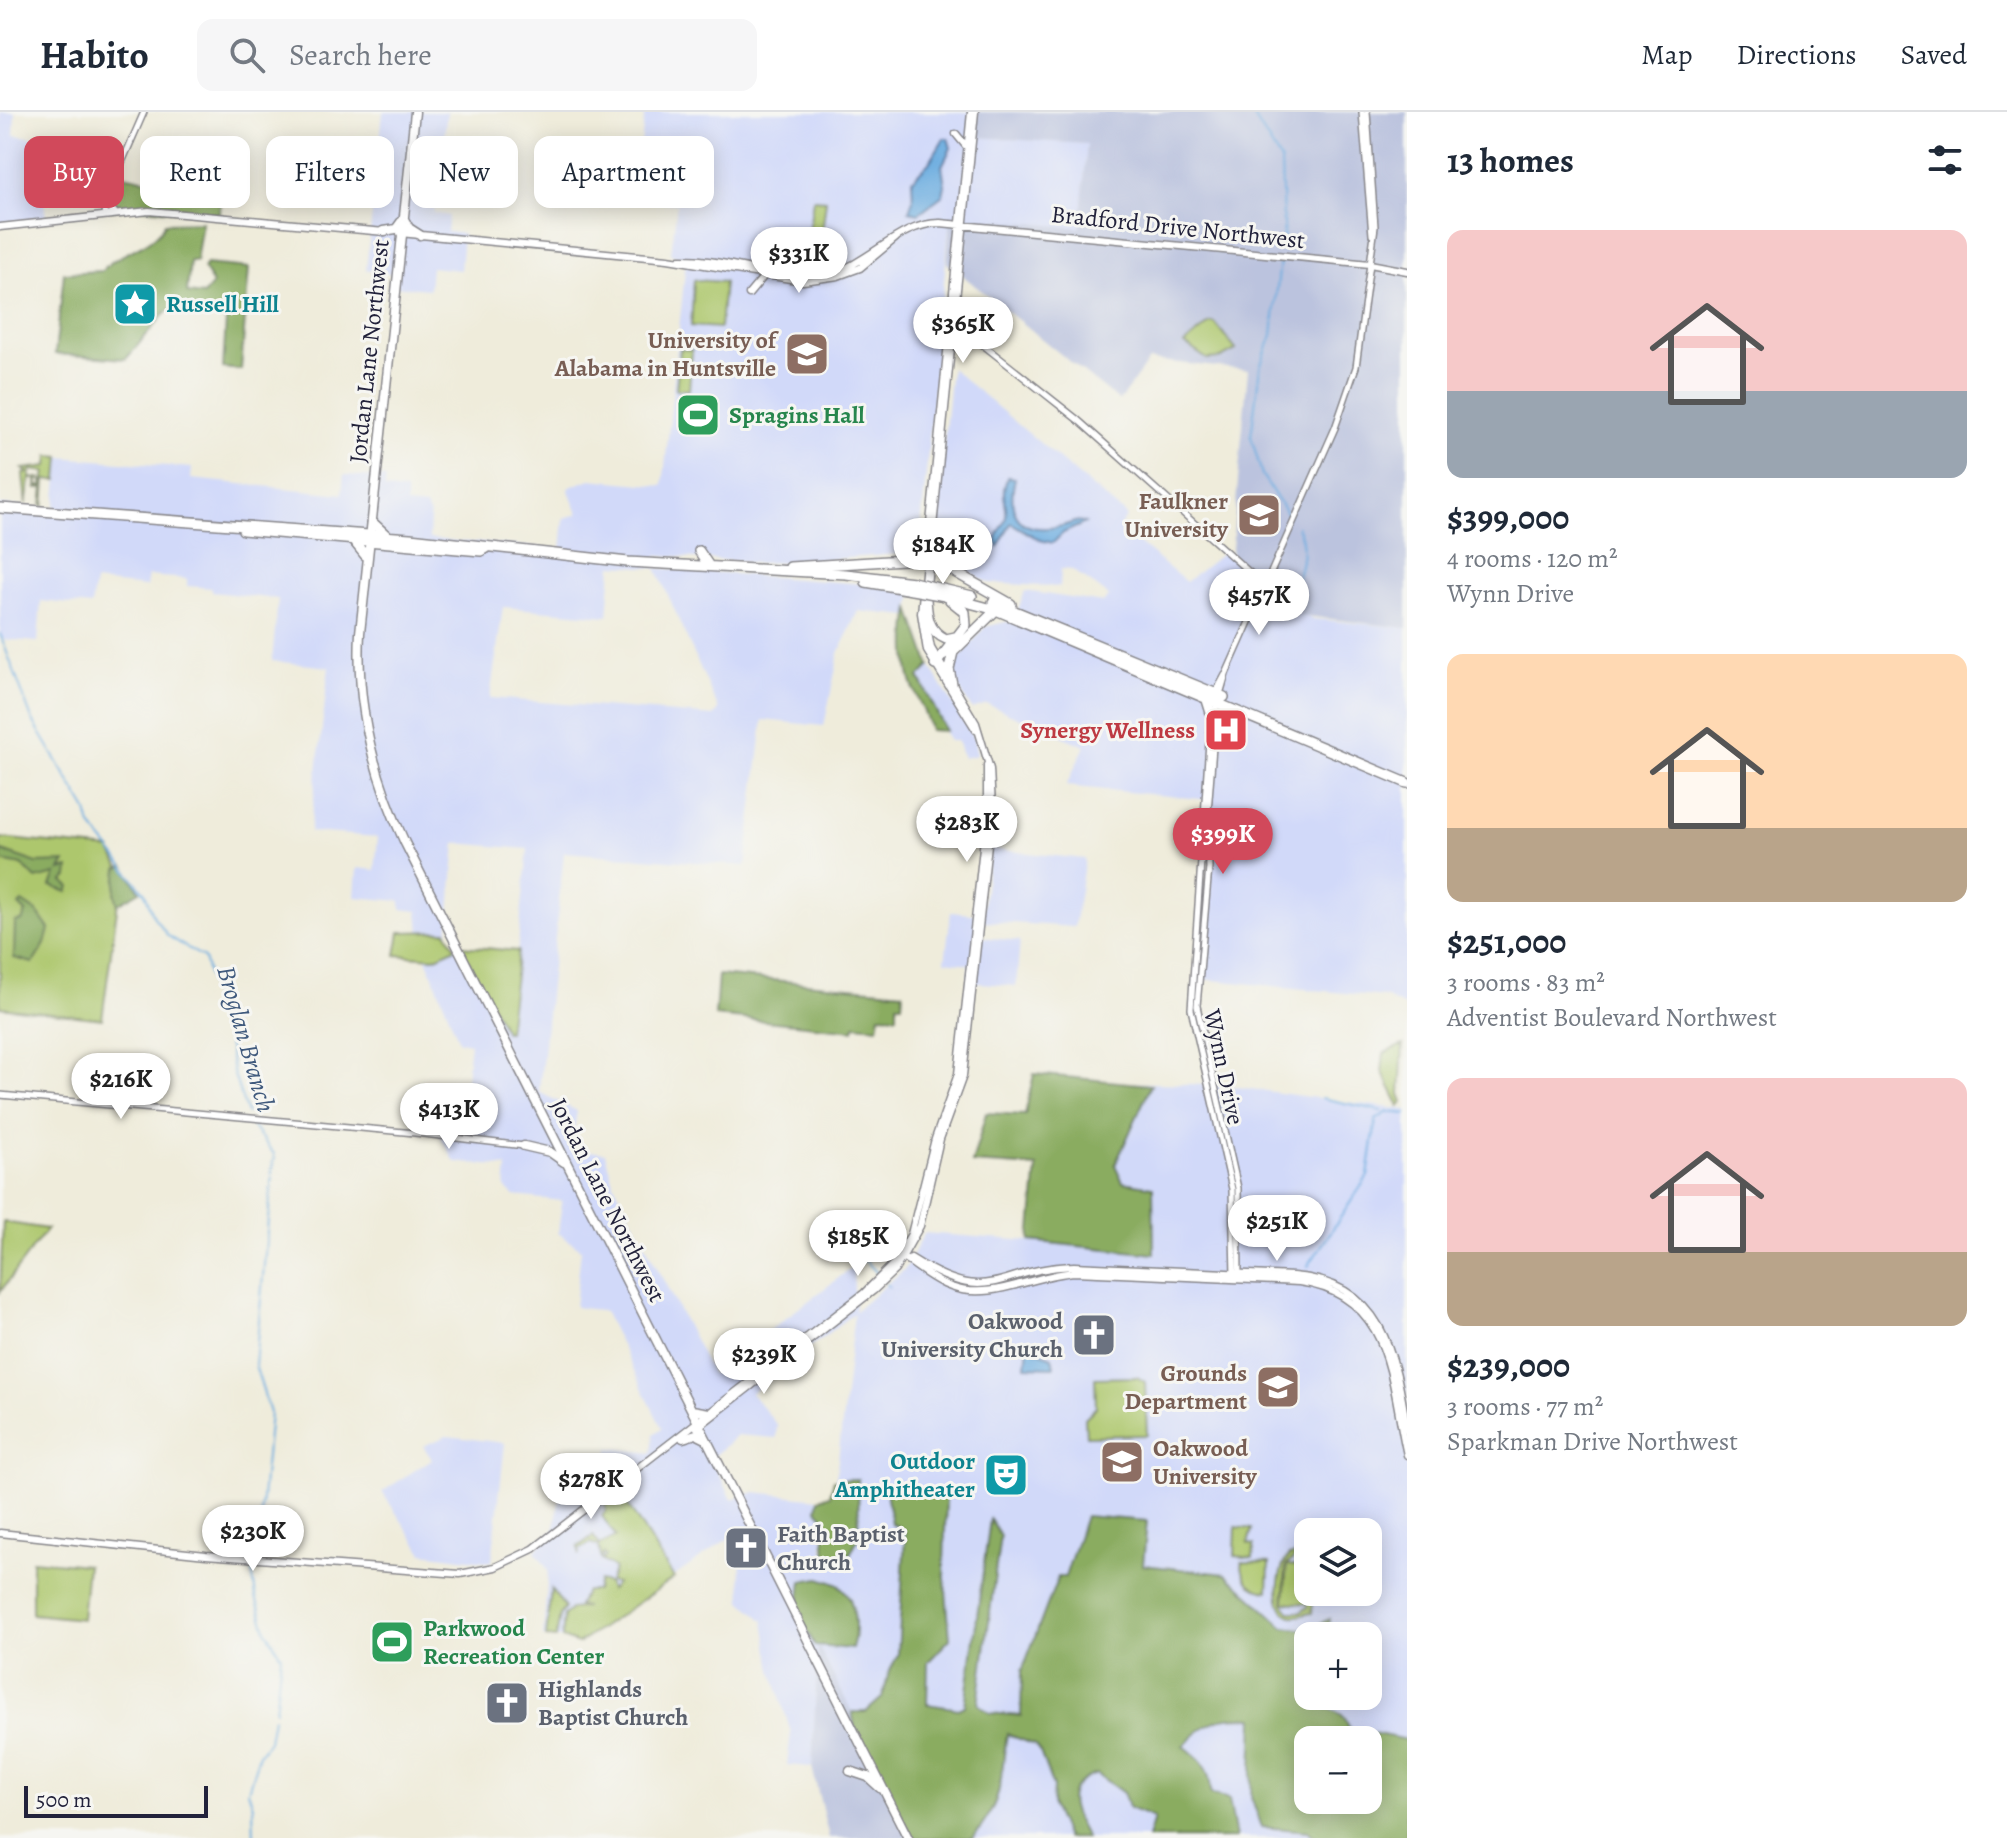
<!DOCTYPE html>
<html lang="en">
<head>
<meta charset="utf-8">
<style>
	:root { --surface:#fff; --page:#f6f6f7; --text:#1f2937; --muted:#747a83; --line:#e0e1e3; --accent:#d1495b }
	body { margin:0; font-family:Alegreya,serif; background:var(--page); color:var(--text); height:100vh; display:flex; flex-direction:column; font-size:30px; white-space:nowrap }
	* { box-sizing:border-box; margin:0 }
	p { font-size:26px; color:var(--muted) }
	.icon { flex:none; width:44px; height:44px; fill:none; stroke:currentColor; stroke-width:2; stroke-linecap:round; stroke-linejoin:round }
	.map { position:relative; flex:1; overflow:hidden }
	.drawer { display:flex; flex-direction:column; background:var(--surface); width:600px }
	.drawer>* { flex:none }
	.guide { position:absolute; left:24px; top:24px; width:760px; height:72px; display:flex; gap:16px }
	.fabs { position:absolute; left:1294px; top:1406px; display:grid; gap:16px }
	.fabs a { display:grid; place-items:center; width:88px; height:88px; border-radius:16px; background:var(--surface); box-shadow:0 4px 20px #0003; font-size:40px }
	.scale { position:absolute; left:24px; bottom:20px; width:184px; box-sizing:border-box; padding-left:8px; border:4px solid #22223b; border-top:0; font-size:22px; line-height:28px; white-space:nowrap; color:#22223b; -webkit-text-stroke:6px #f6f6f2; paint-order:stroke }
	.price { position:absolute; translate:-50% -68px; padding:0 18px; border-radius:28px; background:#fff; color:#222; font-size:26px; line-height:52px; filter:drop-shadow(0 2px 4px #0008) }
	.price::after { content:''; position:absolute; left:50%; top:48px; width:24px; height:18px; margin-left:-12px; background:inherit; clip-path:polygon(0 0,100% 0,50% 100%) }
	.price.active { background:var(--accent); color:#fff }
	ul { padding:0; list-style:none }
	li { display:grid; align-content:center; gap:16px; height:424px; padding:0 40px }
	li span { display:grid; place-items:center; height:248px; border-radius:16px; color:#555 }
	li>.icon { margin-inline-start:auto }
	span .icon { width:144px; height:144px; fill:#fffc; stroke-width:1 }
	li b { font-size:34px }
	h2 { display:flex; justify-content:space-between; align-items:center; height:96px; padding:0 40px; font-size:34px }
	.pill { padding:0 28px; border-radius:16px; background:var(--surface); box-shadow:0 4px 20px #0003; font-size:28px; line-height:72px }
	.pill.active { background:var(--accent); color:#fff }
	header { display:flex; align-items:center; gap:48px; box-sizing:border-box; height:112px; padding:0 40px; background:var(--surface); border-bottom:2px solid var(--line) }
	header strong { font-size:38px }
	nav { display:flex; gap:44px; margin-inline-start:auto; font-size:28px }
	.search { width:560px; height:72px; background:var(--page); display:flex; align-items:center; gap:20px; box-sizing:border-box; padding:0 28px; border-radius:16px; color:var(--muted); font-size:30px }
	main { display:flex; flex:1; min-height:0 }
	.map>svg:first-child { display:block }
</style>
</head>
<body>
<header>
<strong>Habito</strong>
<div class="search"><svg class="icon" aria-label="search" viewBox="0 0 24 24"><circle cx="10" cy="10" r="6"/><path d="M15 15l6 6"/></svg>Search here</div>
<nav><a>Map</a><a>Directions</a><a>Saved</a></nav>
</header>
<main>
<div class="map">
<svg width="1407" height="1726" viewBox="0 0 1407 1726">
	<rect width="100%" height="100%" fill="#f6f6f2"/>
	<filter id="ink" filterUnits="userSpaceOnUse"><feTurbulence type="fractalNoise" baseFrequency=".0125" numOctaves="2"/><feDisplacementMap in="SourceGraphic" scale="16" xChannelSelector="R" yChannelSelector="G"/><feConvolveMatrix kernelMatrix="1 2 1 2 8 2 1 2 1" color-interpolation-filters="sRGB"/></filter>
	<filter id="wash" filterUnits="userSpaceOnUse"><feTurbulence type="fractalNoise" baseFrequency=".006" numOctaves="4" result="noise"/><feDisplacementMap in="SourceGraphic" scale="32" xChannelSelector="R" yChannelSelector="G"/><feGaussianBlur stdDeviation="1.8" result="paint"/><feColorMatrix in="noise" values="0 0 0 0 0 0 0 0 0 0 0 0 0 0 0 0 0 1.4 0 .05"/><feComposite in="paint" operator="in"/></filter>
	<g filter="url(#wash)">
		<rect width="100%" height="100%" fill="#efecdb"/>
		<path fill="#d1d9f9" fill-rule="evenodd" d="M0,0h15l-1,23 24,3 -4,30 8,18 4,31 -46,6z
			M383,0h64l-13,101 15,3 -2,16 16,2 -3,36 -29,-3 -2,22 -36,-3 2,-12 -29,-4z
			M645,0h334l-2,25 110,7 -7,85 -130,-13 -30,321 -8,11 -14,6 -105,8 -37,1 -99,-8v13l207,16 49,8 -4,24 -51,-5 -19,42 -15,73 -61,-6 -17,146 -182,-14 -25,240 38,19 -6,38 34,4 8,29 99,192 141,-107 2,44 51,-43 18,-35 171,13 21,-164 105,3 186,25v725l-12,3h-482l-95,-190 -6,119 -25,-2 4,-32 -19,-63 -8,-49 -22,-20 -3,-70 -160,112 -6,-4 -30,-2 5,-67 -13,-19 19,-21 7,-37 47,-29 1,-16 43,5 2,-19 8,-6 -58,-117 -29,-4 6,-58 -23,-16 4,-32 -48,-5 -9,-8 2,-21 -52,-5 -17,-30 22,2 10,-91 -11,-2 -33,-83 35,-12 44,85h4l19,-182 -72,-6 -8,92 -28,-3 -2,-21 -17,-2v-8l-46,-4 2,-29 18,2 3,-33 -68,-5 19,-165 -57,-6 6,-62 -66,-7v-4l-25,-2v-7l-39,-3 -2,11 -51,-5 -4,24 -50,-5 -3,41 -36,-3 -2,-3v-131l55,4 5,-52 132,11 -1,11 151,15 2,-19 42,3 -1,11 21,2v14l20,2 4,9 -1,23 132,10 3,-31 14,-4 -10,-26 22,-9 73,7 23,-225 -15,-7 6,-50 -43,-5zM612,453l44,3 63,142 -5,6 -224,-18 13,-91 105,9zM854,1201l-26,239 -5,-2 1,-32 -7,-9 2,-10 -64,-7 -23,7 -21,-40 26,-24 39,3 1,-13 -26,-32zM1308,1420h60v60h-60zM1308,1524h60v60h-60zM1308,1628h60v60h-60z
			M951,256l176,148 -8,11 67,55 38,-30 62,57 28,10 93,9v380l-22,-11 -184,-18 10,-106 -1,-73 -144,-14 19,-40 -98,-42 -15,5 -20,-32v-10l33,-40 29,-7 11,-29 78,12 6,-7 -36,-26 -12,-1 -1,18 -71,-4 -44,-25 9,-18 -19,-2z
			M930,554l44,73 3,16 -14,3 -6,-17h-8l-30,-65z
			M990,737l95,10 -11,68 -92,-6 -2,16 40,4 -4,45 -48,-4 1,-18 -24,-3 6,-49 31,3z
			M447,1324l58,7 -13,119 -69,-9 -41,-61 50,-33 -9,-13z"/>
		<path fill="#bbc3de" d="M979,0h428v516l-109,-13 -12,-6 -55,-50 17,-189 -99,-10 -30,41 -172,-138 3,-48 130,13 7,-84 -111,-7z
			M818,1534l34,66 3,16 58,110h-84l-17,-71z"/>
		<path fill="#adc76d" stroke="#687454" stroke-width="2" d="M813,87l13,1 -4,33 -11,8 -3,-4z
			M694,168l30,2 -4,46 -29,-2z
			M1210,211h5l21,27 -15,8 -14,1 -22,-15z
			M680,237l12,1 -3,40 -13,-1z
			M49,344l11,1 -2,23h-12l-2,26h-2l2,-18h-8v-10h3l-2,8h6l-2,-8 3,6 2,-12 -15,-2 -1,6 4,3h-4l-4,25 -3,-30 5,-1 -5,-4 25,-3z
			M0,726l110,11 12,23 -20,147 -102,-12z
			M446,819l10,17 -22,10 -38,-3 4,-23z
			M461,834l57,5 -10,80h-3z
			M1403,933l-3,49 3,8 -3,4 -18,-35 2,-18z
			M3,1110l44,7 -47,63z
			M1137,1265l8,5 2,53 -61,1 -1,-18 11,-11 -1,-29z
			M618,1377l56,89 -96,66 -16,-6 2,-23 7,-6 15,-2 -8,-1 8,-15h10l3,-10 9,2 2,7 6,-7 -7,-1 6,-13 -13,-9 4,-3 -2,-3 -3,4 -2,-12 -8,-3 -12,7 1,5 -2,-8 15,-11 7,9 16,-8 -14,-21 4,-6 -2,-11z
			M1236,1415l16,2 -4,15 6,1 -1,13 -18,-2z
			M1301,1441l7,3v4l-12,-3 -10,8 -3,38 7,9h11l7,-5 3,-15h3l-2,21c-7,0 -15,6 -23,2 -17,-8 -11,-48 0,-59z
			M32,1448l55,5 -5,54 -50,-5z
			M1242,1450l27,1 -1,28c-17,-2 -26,-12 -26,-29z
			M1287,1453l21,2v37l-24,-2z
			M551,1477l14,19 -5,7 -4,23 -10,-1z"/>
		<path fill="#8aac60" stroke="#56674e" stroke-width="2" fill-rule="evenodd" d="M124,63l37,8 55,4 5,8 -2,19 -90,-7 -18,3 1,-13z
			M202,110l-6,39h-6l-3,32 16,2 10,-11 -10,-16 3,-4 43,4 -8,102 -18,-2 3,-48 -39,-11 -20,2 -41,48 -71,-5 9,-81 38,-2c17,-21 52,-23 63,-48z
			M910,497l20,57 -11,11 27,54 -16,-1c-4,-19 -14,-32 -19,-49 -6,-21 -5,-51 -1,-72z
			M2,739l35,12 28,-1 -5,8 9,-2 -1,9 -5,4 7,6 -2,5 -17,-6 5,-12 -20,5 -14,-14 -22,-4z
			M124,754l16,25 -22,13 -3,-10 3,-25z
			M22,790l15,10 12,17 -4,15 -12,19 -19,-5 1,-36 7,-1 4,-9 -7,-7z
			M718,863l185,17 -1,12h-5v12l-17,-1 -2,12 -23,-2 -1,5 -139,-14z
			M1034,962l117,11 -36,80 8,17 30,5 1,67 -124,-13 7,-74 -65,-4 14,-50 39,2z
			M858,1367l1,57 -10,20 -13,1 -10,8 -2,-47 -7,-9 2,-10 11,-4 4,-15z
			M885,1372l61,12 -2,70 6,73 -22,23 -1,42 32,5 6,-3 25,-187 10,17 -22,168 12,9 31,3 1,-45 36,-94h7l20,-61 62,5 -4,44 83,9 58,53 24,3 21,-11 -2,17h-19v60h13l2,10c17,8 23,6 27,27l12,-2 45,9v98h-92l-7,-7 -46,-4 -11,-30 3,-79c-33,-3 -48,2 -70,28 18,14 27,24 27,48l18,5 7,39h-88l6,-20 -25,-10 -6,-15 -26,-19c-39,13 -26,36 -11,64h-20l-14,-32 1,-19 -13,-35 -5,-7 -28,-11c-8,47 -1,63 -34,104h-60l-58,-110 -3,-16h14l17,-15 5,-22 10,-21 7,-117 -1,-7 -13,-7zM1308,1628h60v60h-60z
			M819,1466c7,3 18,4 23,10 15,13 15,44 10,61l-37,-3 -17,-33 4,-32z"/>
		<path fill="#6dade0" stroke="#48688e" stroke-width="2" d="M944,26h4l3,10 -9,18 3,19 -2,10 -24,18 -10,-2 4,-12 -1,-19 17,-17z
			M1008,365l7,1c-9,39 5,57 47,48 9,-2 15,-7 23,-3l-22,10 -10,10 -13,-3 -29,-17 -13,24c-6,-13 7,-18 8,-31 2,-15 -7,-20 2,-39z
			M1028,1235l24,10 2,10 -28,-1z"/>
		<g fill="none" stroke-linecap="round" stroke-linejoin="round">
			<path stroke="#6dade0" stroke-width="2" d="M1251,0l30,49 3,90
				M1280,149l-8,74 -12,32 -9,69 11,39 26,41
				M1287,491c11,-22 23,-54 10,-76
				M1282,501l3,-6
				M0,522l32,85 55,92 4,15 54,67 9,24 14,19 36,22 10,40 10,18 9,56 14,42
				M1322,986l60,13
				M1388,1000l19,2
				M248,1009l26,33 -19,211 15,48 -11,118 -8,9v15
				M856,1151l9,-3 13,14
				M1308,1154l60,-90 8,-56 12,-8
				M887,1172l3,4
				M251,1451l5,34 10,33 15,26 -6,55
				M254,1726l-1,-32 -5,-15 11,-37 10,-13 4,-23"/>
		</g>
	</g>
	<g filter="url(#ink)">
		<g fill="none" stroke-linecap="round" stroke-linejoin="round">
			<g stroke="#88878b" stroke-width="8">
				<path id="tertiary" d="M1362,0l10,123
					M104,102l2,-15 38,-87
					M951,211l13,7 114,90 187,166
					M1215,582l10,-19
					M1211,600l-20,297 41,180 2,87
					M0,983l415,38 109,13
					M1239,1163l-1,-87 -41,-182 12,-138 -1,-56 8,-104 10,-34 109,-246 21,-61 19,-140 -8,-115"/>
			</g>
			<g stroke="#88878b" stroke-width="9">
				<path id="secondary" d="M971,0l-50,501 6,38 49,79
					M956,22l10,12
					M105,93l9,7
					M0,115l149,-16 236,21
					M400,121l268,26 135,22 35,-5 22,-8 36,-30
					M680,147c49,-1 99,24 148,15 41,-9 70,-51 112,-51l430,41 37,7
					M749,182l15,-18
					M950,221l13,-5
					M927,474l48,-474
					M902,1145c16,10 31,24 49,30 41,15 83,-13 125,-15l223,10c95,13 91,100 108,173
					M911,1146c82,52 84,10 163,8l219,10c91,6 102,80 114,153
					M697,1316l176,-137 22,-21 25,-44 20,-87 23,-63 29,-269 -2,-38 -14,-46 -45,-75 -6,-31
					M0,1421l206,22 254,19 35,-7 38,-18 331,-256 29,-29 18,-30 24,-95 23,-65 29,-263v-46"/>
			</g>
			<g stroke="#88878b" stroke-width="11">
				<path id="primary" d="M415,0l-55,521c-4,73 14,144 45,210l503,995
					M404,107l5,9 11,7
					M383,119l13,-2 5,-7
					M524,1034l26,6 14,10
					M692,1298l17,3
					M683,1326l13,-4 8,4
					M850,1659l18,6 12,11"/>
			</g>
			<g stroke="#88878b" stroke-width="12">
				<path id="trunk" d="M0,396l410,30 218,24 218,12 67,8
					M373,411l13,12
					M243,418l238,21 5,-3
					M932,425l10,28
					M353,428l12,15
					M699,439l10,15
					M907,445l8,-4 12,-19
					M790,455l130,-8 17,3 74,42
					M866,470l46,8
					M938,476l34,8
					M940,483l56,15 411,173
					M926,487c1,17 2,32 20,40l14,-3
					M993,490l231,95
					M950,543l46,-45
					M935,553l31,-40 -1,-13 -15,-12
					M952,572l-3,-15 4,-17
					M1206,585l5,16"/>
			</g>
			<use href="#tertiary" stroke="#fff" stroke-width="5"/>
			<use href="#secondary" stroke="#fff" stroke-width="6"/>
			<use href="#primary" stroke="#fff" stroke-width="8"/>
			<use href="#trunk" stroke="#fff" stroke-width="9"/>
			<g stroke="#88878b" stroke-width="12" stroke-linecap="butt">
				<path id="trunk-bridge" d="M913,470l25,6
					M912,478l28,5"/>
			</g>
			<use href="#trunk-bridge" stroke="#fff" stroke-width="9"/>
		</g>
	</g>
	<defs>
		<g id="sight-square" transform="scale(2.3)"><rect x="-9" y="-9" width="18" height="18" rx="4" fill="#0f9aa8" stroke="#f6f6f2"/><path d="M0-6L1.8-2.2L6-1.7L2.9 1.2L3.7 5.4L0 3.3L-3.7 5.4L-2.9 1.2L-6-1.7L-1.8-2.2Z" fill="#fff"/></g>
		<g id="university-square" transform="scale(2.3)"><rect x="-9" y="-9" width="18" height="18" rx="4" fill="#8d6e63" stroke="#f6f6f2"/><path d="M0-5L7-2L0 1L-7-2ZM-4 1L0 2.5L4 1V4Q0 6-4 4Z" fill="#fff"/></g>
		<g id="stadium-square" transform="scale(2.3)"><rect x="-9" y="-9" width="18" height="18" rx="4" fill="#2e9e5b" stroke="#f6f6f2"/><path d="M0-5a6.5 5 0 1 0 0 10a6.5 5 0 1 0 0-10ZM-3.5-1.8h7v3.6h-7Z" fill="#fff"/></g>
		<g id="hospital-square" transform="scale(2.3)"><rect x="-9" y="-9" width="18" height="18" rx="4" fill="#e0444e" stroke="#f6f6f2"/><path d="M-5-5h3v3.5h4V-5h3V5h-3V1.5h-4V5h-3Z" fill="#fff"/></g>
		<g id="church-square" transform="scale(2.3)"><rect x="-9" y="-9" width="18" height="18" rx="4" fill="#6b7280" stroke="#f6f6f2"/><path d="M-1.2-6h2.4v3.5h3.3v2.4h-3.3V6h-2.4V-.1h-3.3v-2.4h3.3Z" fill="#fff"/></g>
		<g id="theatre-square" transform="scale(2.3)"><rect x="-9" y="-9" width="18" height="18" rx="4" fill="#0f9aa8" stroke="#f6f6f2"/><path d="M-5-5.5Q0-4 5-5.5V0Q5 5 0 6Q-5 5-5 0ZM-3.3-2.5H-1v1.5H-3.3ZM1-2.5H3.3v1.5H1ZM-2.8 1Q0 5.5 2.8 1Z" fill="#fff"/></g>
	</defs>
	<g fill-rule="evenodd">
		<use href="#sight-square" x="135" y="192"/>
		<use href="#university-square" x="807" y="242"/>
		<use href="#stadium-square" x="698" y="303"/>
		<use href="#university-square" x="1259" y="403"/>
		<use href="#hospital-square" x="1226" y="618"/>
		<use href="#church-square" x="1094" y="1223"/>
		<use href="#university-square" x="1278" y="1275"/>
		<use href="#university-square" x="1122" y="1350"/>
		<use href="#theatre-square" x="1006" y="1363"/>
		<use href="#church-square" x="746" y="1436"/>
		<use href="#stadium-square" x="392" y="1530"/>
		<use href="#church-square" x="507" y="1591"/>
	</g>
	<g text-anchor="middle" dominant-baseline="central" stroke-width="6" stroke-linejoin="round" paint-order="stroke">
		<g font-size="24" fill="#22223b" stroke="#f6f6f2">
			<text transform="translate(1178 115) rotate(6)">Bradford Drive Northwest</text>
			<text transform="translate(369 239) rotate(-84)">Jordan Lane Northwest</text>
			<text transform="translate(1224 955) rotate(78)">Wynn Drive</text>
			<text transform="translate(608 1088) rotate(63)">Jordan Lane Northwest</text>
		</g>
		<g font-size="24" font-weight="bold" fill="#0d838f" stroke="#f6f6f2" text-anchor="start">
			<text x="166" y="192">Russell Hill</text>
			<text x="975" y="1349" text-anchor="end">Outdoor<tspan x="975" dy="28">Amphitheater</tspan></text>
		</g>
		<g font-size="24" font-weight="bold" fill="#785e54" stroke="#f6f6f2" text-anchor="end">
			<text x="776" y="228">University of<tspan x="776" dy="28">Alabama in Huntsville</tspan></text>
			<text x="1228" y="389">Faulkner<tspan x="1228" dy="28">University</tspan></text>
			<text x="1247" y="1261">Grounds<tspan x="1247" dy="28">Department</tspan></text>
			<text x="1153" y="1336" text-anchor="start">Oakwood<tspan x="1153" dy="28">University</tspan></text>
		</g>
		<g font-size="24" font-weight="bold" fill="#27864d" stroke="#f6f6f2" text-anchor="start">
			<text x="729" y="303">Spragins Hall</text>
			<text x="423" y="1516">Parkwood<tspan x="423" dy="28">Recreation Center</tspan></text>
		</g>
		<g font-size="24" font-weight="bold" fill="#be3a42" stroke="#f6f6f2" text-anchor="end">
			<text x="1195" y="618">Synergy Wellness</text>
		</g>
		<g font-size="24" font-weight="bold" fill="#5b616d" stroke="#f6f6f2" text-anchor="start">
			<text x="1063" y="1209" text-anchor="end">Oakwood<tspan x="1063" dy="28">University Church</tspan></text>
			<text x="777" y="1422">Faith Baptist<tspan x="777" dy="28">Church</tspan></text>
			<text x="538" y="1577">Highlands<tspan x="538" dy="28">Baptist Church</tspan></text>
		</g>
		<g font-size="26" font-style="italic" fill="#405a7d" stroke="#f6f6f2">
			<text transform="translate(246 927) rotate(74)">Broglan Branch</text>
		</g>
	</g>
</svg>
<div class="fabs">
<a><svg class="icon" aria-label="layers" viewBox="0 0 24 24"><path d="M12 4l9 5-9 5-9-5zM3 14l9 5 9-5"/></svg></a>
<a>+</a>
<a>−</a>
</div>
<div class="scale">500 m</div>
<b class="price" style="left:799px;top:183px">$331K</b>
<b class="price" style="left:963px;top:253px">$365K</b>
<b class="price" style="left:943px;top:474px">$184K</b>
<b class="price" style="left:1259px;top:525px">$457K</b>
<b class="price" style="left:967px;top:752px">$283K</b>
<b class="price active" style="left:1223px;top:764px">$399K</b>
<b class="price" style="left:121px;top:1009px">$216K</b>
<b class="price" style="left:449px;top:1039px">$413K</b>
<b class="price" style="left:1277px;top:1151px">$251K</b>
<b class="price" style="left:858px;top:1166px">$185K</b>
<b class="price" style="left:764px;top:1284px">$239K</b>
<b class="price" style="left:591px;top:1409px">$278K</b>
<b class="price" style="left:253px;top:1461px">$230K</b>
<div class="guide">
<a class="pill active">Buy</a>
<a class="pill">Rent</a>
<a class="pill">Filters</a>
<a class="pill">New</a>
<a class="pill">Apartment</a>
</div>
</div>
<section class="drawer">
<h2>13 homes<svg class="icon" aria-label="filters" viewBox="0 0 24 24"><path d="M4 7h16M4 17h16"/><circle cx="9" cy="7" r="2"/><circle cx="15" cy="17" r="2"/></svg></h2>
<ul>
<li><span style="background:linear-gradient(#f6c9c9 65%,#9aa5b1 0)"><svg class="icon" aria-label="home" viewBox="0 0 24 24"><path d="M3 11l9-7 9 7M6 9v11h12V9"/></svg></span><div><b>$399,000</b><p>4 rooms · 120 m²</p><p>Wynn Drive</p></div></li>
<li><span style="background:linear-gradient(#ffd9b3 70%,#b9a48a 0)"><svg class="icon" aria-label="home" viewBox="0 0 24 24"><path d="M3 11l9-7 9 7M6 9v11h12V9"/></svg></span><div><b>$251,000</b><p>3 rooms · 83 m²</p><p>Adventist Boulevard Northwest</p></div></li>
<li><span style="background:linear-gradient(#f6c9c9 70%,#b9a48a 0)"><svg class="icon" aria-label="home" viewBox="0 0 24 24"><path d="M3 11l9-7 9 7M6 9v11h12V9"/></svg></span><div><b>$239,000</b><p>3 rooms · 77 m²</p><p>Sparkman Drive Northwest</p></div></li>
</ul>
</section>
</main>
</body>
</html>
